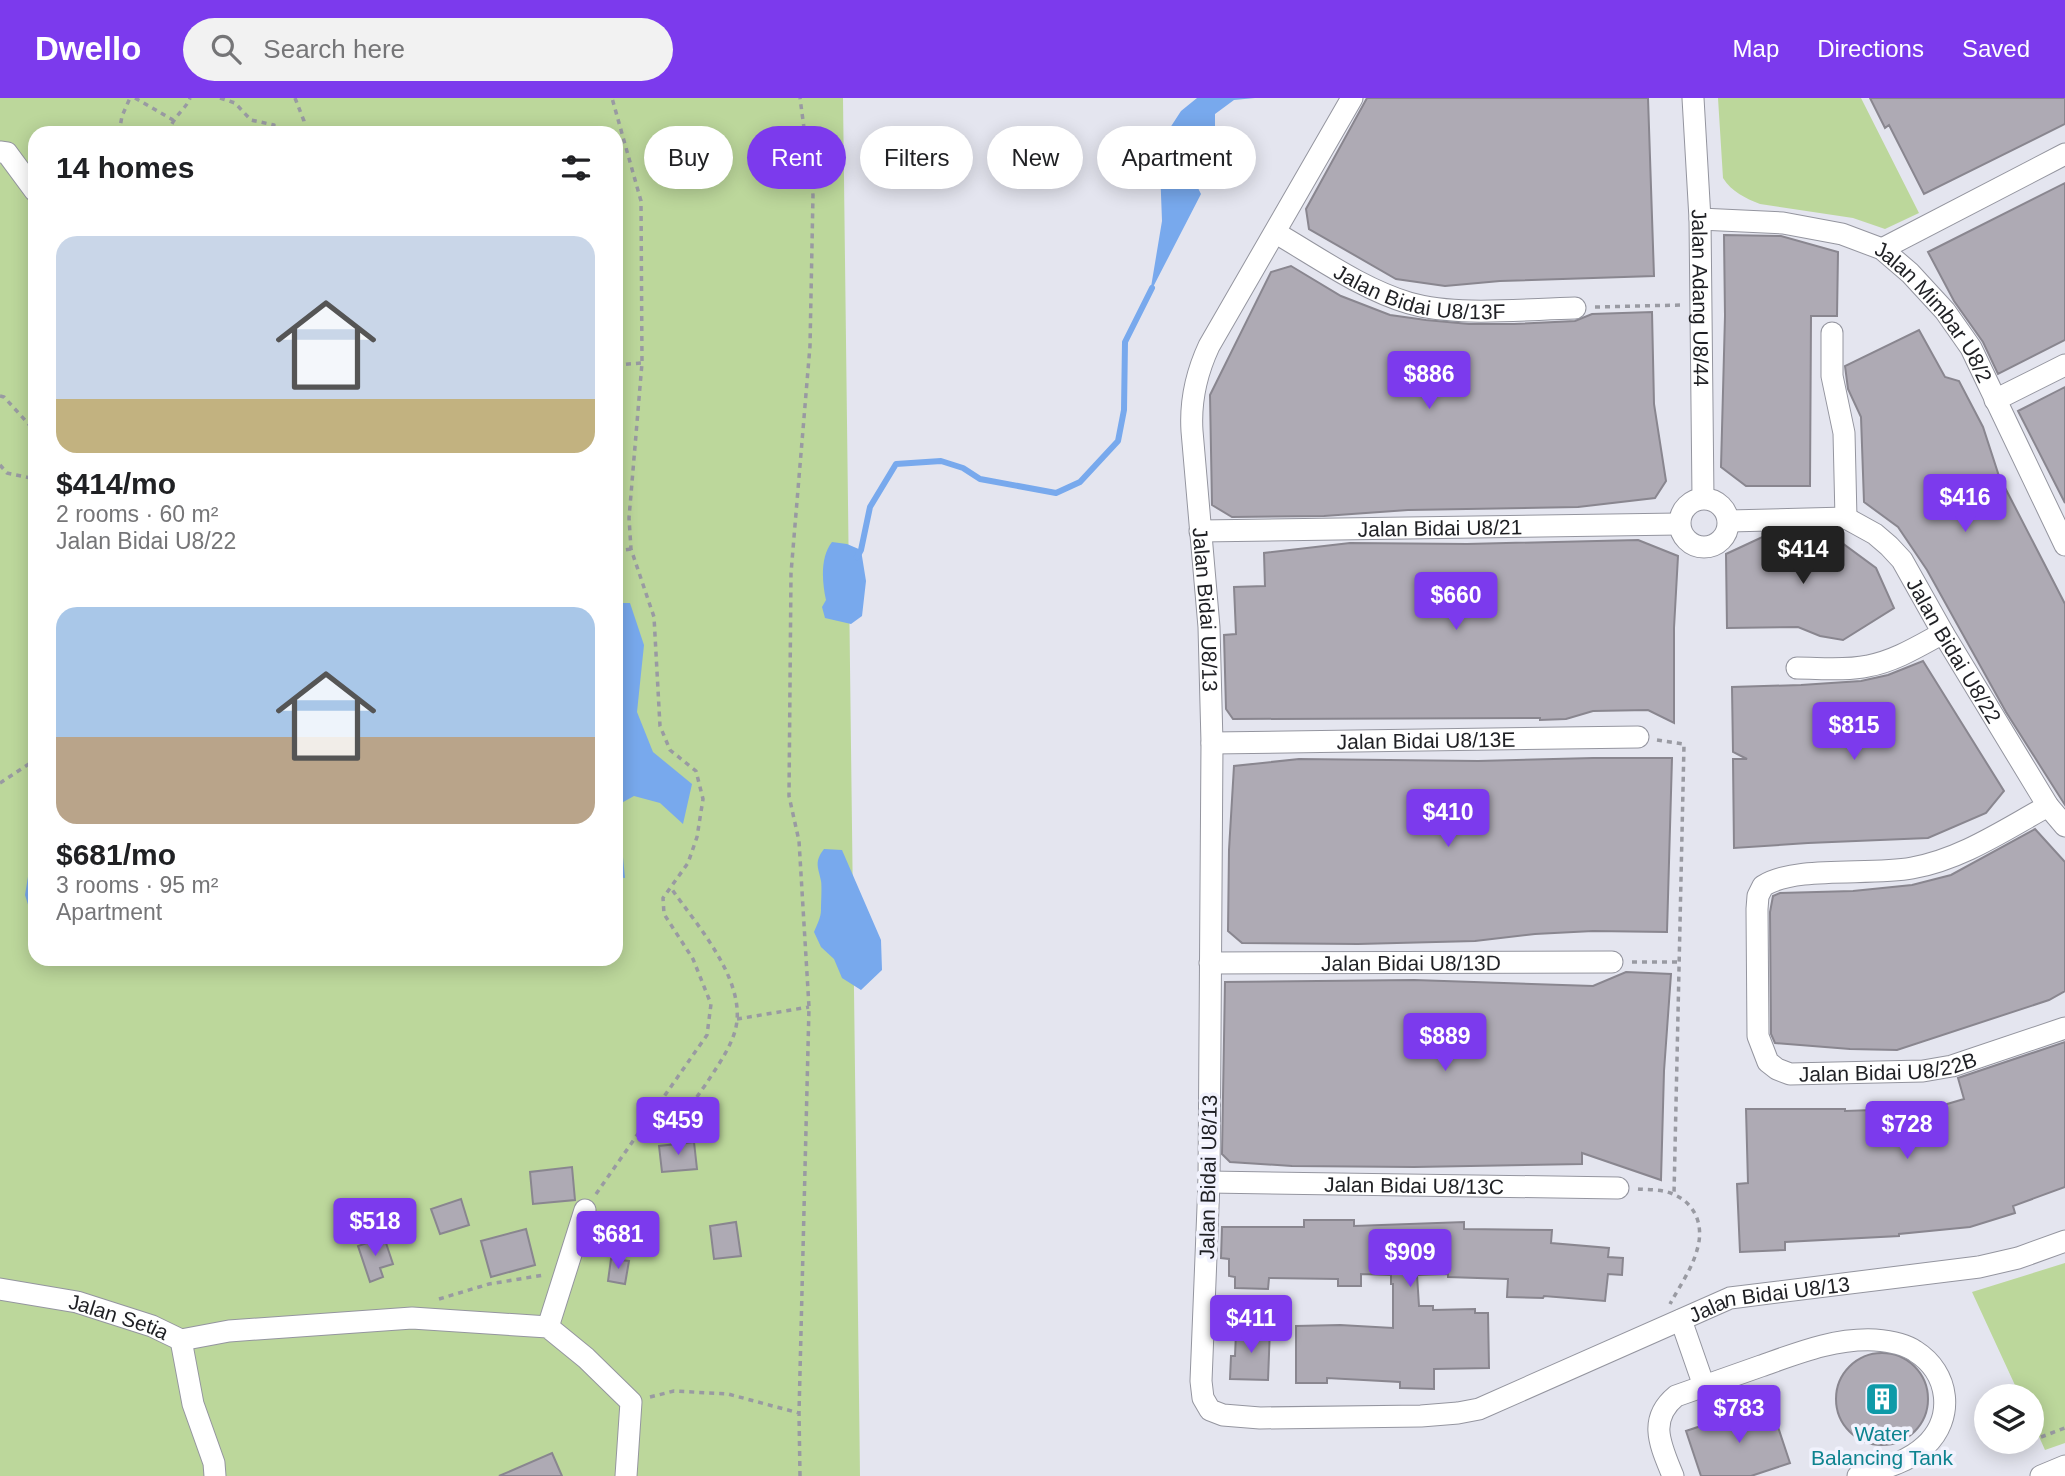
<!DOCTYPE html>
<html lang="en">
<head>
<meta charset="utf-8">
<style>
	:root { --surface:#fff; --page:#f2f2f2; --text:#202124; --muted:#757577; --accent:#7c3aed }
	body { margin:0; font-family:Helvetica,sans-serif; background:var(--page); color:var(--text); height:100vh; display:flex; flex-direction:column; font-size:26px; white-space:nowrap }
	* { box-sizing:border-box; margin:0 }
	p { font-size:23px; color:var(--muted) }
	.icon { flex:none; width:38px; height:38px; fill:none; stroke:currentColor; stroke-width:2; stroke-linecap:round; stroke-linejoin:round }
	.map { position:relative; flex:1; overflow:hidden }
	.panel { position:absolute; left:28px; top:28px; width:595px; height:840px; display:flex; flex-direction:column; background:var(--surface); border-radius:21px; box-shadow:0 4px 18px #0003 }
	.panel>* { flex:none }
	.top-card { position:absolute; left:644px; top:28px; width:665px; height:63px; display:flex; gap:14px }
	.tools { position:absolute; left:1974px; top:1286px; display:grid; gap:14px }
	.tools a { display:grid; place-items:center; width:70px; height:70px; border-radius:50%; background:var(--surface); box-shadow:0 4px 18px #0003; font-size:35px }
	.price { position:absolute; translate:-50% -60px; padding:0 16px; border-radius:7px; background:var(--accent); color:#fff; font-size:23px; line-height:46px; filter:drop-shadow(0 2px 4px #0008) }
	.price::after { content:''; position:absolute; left:50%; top:42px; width:21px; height:16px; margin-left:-10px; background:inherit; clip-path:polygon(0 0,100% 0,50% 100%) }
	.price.current { background:#222; color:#fff }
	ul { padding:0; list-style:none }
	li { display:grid; align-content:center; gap:14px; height:371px; padding:0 28px }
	li span { display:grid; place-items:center; height:217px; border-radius:21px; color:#555 }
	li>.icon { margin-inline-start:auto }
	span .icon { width:126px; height:126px; fill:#fffc; stroke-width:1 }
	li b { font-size:30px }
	h2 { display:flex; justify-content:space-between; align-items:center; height:84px; padding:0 28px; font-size:30px }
	.chip { padding:0 24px; border-radius:32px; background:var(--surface); box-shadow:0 4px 18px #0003; font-size:24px; line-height:63px }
	.chip.current { background:var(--accent); color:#fff }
	header { display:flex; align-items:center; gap:42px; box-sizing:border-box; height:98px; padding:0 35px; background:var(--accent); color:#fff }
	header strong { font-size:33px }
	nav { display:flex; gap:38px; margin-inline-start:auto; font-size:24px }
	.search { width:490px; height:63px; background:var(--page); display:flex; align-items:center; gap:18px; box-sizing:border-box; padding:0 24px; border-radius:38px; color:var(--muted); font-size:26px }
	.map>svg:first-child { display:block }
</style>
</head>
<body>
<header>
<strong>Dwello</strong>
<div class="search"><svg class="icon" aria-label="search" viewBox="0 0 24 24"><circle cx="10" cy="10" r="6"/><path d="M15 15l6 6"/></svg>Search here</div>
<nav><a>Map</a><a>Directions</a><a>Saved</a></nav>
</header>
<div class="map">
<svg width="2065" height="1378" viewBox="0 0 2065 1378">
	<rect width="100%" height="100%" fill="#e4e5ef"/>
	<path fill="#bcd79b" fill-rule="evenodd" d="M0,0h843l17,1378h-860zM35,35h581v826h-581z
		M1718,0h143l58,115 -34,16 -32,-11 -93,-14c-15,-6 -28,-12 -37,-26z
		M2065,1165v180l-20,7 -13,-29v-25h-12l-48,-104z"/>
	<path fill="#78a9ed" d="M1197,0h58l-21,2 -19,14v19l5,9 -21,23 -5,15 7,14 -51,99 12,-72 -2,-53 13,-22 -5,-15 13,-20z
		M832,444l15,2 14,6 5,31 -4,35 -11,8 -26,-6 -3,-11 4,-7c-4,-18 -6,-43 6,-58z
		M616,505h14l14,42 -7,67 16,40 39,32 -9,40 -23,-21 -26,-7 -18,10z
		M35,747v82l-10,-32 8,-49z
		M616,747l7,12 2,21 -9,-1z
		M824,751l18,1 39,90 1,30 -21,20 -19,-12 -8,-19 -13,-12 -7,-15c3,-7 7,-15 7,-22 0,-6 1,-25 0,-29 -3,-14 -7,-19 3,-32z"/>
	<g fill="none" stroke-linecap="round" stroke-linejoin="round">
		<path stroke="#78a9ed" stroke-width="6" d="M857,459l4,-7 9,-43 26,-43 45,-3 22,7 17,11 76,14 24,-11 38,-41 6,-31 1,-68 27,-54"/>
	</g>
	<path fill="#aeaab4" stroke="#89868f" stroke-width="2" d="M1367,0h281l6,178 -154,5 -55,5 -49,-7 -87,-50 -3,-20z
		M1870,0h195v26l-141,70 -35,-69 -4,3z
		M2065,85v157l-67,34 -15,-32 -29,-41 -26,-49z
		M1724,137l57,1 57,16 -1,64h-26l-1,170h-64l-25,-19 4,-151z
		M1291,168l50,30 49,19 36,5 43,4h45l61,-3 17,-7 60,-2 2,92 12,77 -11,17 -77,9 -170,3 -84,6 -92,1 -20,-12 -2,-110 61,-123z
		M1919,232l26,47 14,4 24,46 16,49 66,128v201l-59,-93 -79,-142 -29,-43 -34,-25 -3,-85 -13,-28 -3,-23z
		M2065,289v116l-47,-92z
		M1803,434l35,8 38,28 18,40 -51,32 -23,-4 -22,-9 -71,1 -1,-74 45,-21z
		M1638,442l40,16 -4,72v95l-26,-13 -55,1 -27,8 -26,1v-2l-307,1 -7,-10 -2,-74 12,-1 -2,-47 31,-1 -1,-33 86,-10 117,1z
		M1923,563l81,130 -18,22 -58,25 -120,5 -74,5 -1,-89h14l-14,-7 -1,-65 69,-2 60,-4 27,-6z
		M1593,660h79l-5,174 -74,-1 -58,3 -60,7 -117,3 -116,-1 -14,-12 1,-81 5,-84 65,-7 179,2z
		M2035,731l30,33v129l-16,9 -152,50 -47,-1 -75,-6 -4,-9 -1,-122 3,-16 7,-3 73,-2 59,-6 39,-10z
		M1626,874l45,2 -7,97 -3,109 -79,-27v11l-168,3 -122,-1 -62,-4 -8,-8 3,-172 189,-2 179,6z
		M2065,944v145l-52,19 2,7 -45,14 -71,7v2l-114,6v8l-45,2 -3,-68 11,-1 -2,-74h99v2l57,-2 1,8 61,-18 -6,-21z
		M694,1044l3,27 -35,3 -3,-26z
		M572,1069l3,33 -42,4 -3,-32z
		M461,1101l8,26 -29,9 -9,-25z
		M1304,1122h50v6l110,-4v7l88,1 -1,13 58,5 -1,9 15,1 -1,17 -14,-1 -3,27 -61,-5 -1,2 -36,-1 1,-18 -60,-2v-3l-31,1 2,31h14v4l42,-1v4h13l1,55 -55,1v20l-34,-1v-6l-73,-4v5h-31v-57l44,-1 53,3v-44h-2v-9l-30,-1v12h-23v-7l-69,-1 -1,11 -33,-1v-11l-6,-1v-17l-8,-1 1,-31h82z
		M736,1124l5,34 -27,3 -4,-33z
		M526,1131l9,36 -44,12 -10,-36z
		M384,1139l9,27 -13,4 3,9 -13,5 -12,-36z
		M611,1161l18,2 -4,23 -17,-3z
		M1247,1229l23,1 -2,52 -38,-1 1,-23h4l1,-24 11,1z
		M1836 1301a46 46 0 1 1 92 0a46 46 0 1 1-92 0Z
		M1770,1305l20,60 -39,13h-50l-15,-45z
		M552,1355l10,23h-63z"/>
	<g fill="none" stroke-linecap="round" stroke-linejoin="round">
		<g stroke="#94959f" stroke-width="23">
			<g id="minor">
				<path id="s1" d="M1352,0l-143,248c-13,28 -19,54 -17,85l17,196 3,116 -3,439 -8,199 2,17 7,12 13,5 37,3 161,-2 37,-3 21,-4 251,-111 249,-31 39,-9 47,-17"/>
				<path id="s2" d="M1693,0l7,121 3,279"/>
				<path d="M0,54l7,1 28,38"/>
				<path id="s3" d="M1700,121l83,4 59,11 40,15 28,24 35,38 26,37 94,197"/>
				<path id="s4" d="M1276,135c43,25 86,56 133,70 48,14 116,6 166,5"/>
				<path d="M1882,151l183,-95"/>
				<path d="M1832,235v43l12,57 2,85"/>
				<path d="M1995,302l70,-35"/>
				<circle cx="1704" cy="425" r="24"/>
				<path id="s5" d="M1729,423l117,-3 29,16 14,12 13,14 41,73 105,173 17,20"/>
				<path id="s6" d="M1200,433l479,-7"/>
				<path d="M1797,570c23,0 48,3 71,-2 27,-5 51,-20 75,-33"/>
				<path id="s7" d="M1212,645l426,-6"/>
				<path id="s8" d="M2048,708c-44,24 -86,53 -136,62 -42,8 -116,-3 -149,18l-5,10 -1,13 1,127 10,26 9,7 13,5 133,-3 29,-5 113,-38"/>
				<path id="s9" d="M1210,865l402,-1"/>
				<path id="s10" d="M1209,1084l409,6"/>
				<path id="s11" d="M0,1191l77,13 75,24 29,14"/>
				<path d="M1681,1222l23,66"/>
				<path d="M548,1229l37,-117"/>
				<path d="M181,1242l48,-9 183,-13 136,9 38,31 45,44 -5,74"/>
				<path d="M181,1242l12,64 21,59 1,13"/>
				<path d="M1673,1378c-12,-30 -26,-56 3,-80 28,-10 57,-20 85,-30 37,-13 74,-28 114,-26 12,1 30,4 40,11 35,22 40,67 10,95 -18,17 -44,23 -67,30"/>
				<path d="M2041,1378l24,-10"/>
			</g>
		</g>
		<path stroke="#999aa2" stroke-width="3.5" stroke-dasharray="5 5" stroke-linecap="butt" d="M135,0l38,22
			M220,0l15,5 16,17 23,5 -6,8
			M295,0l9,23 2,12
			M119,35l3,-17 8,-18
			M168,35c5,-17 19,-25 22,-35
			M1595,209l87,-2
			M616,267l26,-2
			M0,298l4,1 31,34
			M0,367l7,8 28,6
			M616,453l15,-2
			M1657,642l27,4 -10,450
			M0,685l35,-23
			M1632,864h47
			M737,921l72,-12
			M639,1032c42,-5 43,-12 67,-46 9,-14 21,-31 27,-47 20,-50 -35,-110 -62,-149
			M1638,1091c12,1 26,0 37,6 22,10 29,33 22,55 -5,19 -18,37 -27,54
			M596,1096l111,-159 4,-31 -18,-45 -29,-45 -1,-16 25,-35 9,-26 6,-38 -7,-28 -26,-21 -10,-24 -6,-109 -23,-68 -2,-31 13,-155 -1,-162 -29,-103
			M439,1201l50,-15 55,-9
			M650,1299l24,-6 54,3 71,19
			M2041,1339l24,-9
			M800,1378l-1,-63 10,-406 -10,-166 -10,-45 2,-223 19,-227 3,-151 -13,-97"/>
		<use href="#minor" stroke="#fff" stroke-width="21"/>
	</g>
	<defs>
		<g id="building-square" transform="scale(1.75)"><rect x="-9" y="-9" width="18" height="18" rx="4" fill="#0f9aa8" stroke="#f1f2fd"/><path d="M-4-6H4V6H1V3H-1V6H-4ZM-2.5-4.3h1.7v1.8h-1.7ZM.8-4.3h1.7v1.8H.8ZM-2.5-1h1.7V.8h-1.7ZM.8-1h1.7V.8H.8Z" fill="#fff"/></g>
	</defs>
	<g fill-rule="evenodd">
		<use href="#building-square" x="1882" y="1301"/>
	</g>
	<g text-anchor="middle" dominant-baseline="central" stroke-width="7" stroke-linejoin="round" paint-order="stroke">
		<g font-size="21" fill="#1f2024" stroke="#f1f2fd">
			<text stroke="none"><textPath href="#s4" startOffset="159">Jalan Bidai U8/13F</textPath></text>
			<text stroke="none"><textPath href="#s2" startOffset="200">Jalan Adang U8/44</textPath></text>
			<text stroke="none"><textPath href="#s3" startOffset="268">Jalan Mimbar U8/2</textPath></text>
			<text stroke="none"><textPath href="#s6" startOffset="240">Jalan Bidai U8/21</textPath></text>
			<text stroke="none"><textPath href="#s1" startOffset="553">Jalan Bidai U8/13</textPath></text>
			<text stroke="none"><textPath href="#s5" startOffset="292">Jalan Bidai U8/22</textPath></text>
			<text stroke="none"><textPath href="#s7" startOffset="214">Jalan Bidai U8/13E</textPath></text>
			<text stroke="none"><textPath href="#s9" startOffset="201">Jalan Bidai U8/13D</textPath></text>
			<text stroke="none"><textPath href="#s8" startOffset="604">Jalan Bidai U8/22B</textPath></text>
			<text transform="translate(1208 1079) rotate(-89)">Jalan Bidai U8/13</text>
			<text stroke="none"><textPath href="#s10" startOffset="205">Jalan Bidai U8/13C</textPath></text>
			<text stroke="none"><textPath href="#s1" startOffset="1939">Jalan Bidai U8/13</textPath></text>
			<text stroke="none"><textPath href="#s11" startOffset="122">Jalan Setia</textPath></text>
		</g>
		<g font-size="21" fill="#0d838f" stroke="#f1f2fd">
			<text x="1882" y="1335">Water<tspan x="1882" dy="24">Balancing Tank</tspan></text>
		</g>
	</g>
</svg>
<div class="tools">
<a><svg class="icon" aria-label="layers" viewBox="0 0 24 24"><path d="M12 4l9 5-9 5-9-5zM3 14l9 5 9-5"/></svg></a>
</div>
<b class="price" style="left:1429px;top:313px">$886</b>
<b class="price" style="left:1965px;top:436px">$416</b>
<b class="price current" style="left:1803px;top:488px">$414</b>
<b class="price" style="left:1456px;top:534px">$660</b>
<b class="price" style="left:1854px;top:664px">$815</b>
<b class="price" style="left:1448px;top:751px">$410</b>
<b class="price" style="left:1445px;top:975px">$889</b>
<b class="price" style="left:678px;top:1059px">$459</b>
<b class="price" style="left:1907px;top:1063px">$728</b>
<b class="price" style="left:375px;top:1160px">$518</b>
<b class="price" style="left:618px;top:1173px">$681</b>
<b class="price" style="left:1410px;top:1191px">$909</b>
<b class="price" style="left:1251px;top:1257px">$411</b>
<b class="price" style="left:1739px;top:1347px">$783</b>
<div class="top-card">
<a class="chip">Buy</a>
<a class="chip current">Rent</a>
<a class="chip">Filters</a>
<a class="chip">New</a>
<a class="chip">Apartment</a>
</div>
<section class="panel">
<h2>14 homes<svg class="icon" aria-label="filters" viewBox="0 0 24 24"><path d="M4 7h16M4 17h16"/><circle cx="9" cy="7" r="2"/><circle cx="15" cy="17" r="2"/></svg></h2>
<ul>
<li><span style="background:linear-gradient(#c9d6e8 75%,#c2b280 0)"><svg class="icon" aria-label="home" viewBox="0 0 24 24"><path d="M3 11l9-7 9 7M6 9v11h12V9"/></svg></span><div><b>$414/mo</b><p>2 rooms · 60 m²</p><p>Jalan Bidai U8/22</p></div></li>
<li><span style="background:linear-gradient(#a9c7e8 60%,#b9a48a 0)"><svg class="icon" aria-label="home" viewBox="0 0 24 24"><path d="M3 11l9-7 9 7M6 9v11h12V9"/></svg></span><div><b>$681/mo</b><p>3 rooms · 95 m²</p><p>Apartment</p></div></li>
</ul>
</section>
</div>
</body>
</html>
